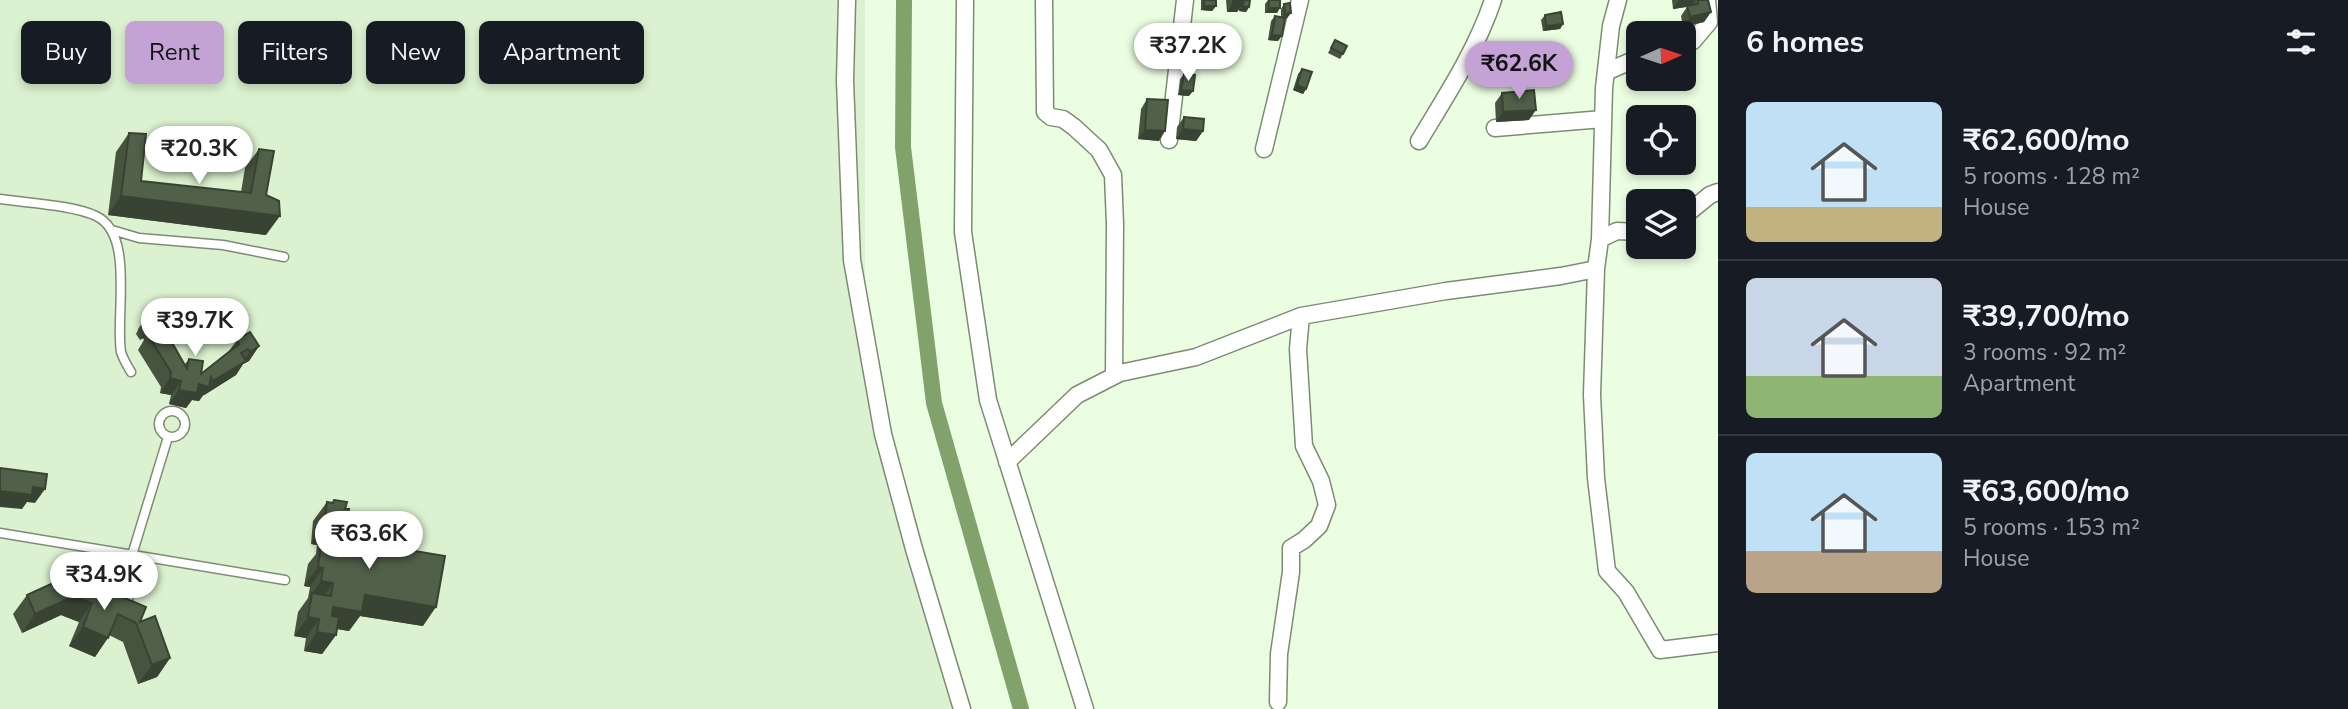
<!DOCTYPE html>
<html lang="en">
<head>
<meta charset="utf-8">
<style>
	:root { --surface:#171b24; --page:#20242c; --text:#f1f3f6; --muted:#9ea1a6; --line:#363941; --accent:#c4a2d6 }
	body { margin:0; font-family:"Nunito Sans",sans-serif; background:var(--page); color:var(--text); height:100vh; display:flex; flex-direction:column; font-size:26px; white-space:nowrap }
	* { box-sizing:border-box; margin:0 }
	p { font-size:23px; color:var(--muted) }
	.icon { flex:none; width:38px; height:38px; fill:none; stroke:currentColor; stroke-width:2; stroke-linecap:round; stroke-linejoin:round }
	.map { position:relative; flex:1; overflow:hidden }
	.sheet { display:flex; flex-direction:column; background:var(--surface); width:630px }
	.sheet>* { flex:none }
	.top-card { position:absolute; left:21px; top:21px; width:665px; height:63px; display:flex; gap:14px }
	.needle { width:46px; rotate:87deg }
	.controls { position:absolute; left:1626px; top:21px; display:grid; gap:14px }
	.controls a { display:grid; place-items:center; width:70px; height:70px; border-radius:10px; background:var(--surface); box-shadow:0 4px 10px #0003; font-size:35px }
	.price { position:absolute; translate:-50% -60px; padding:0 16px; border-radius:24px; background:#fff; color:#222; font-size:23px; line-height:46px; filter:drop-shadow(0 2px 4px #0008) }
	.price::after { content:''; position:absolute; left:50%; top:42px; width:21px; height:16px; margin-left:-10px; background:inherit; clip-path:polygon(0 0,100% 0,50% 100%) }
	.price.current { background:var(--accent); color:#111 }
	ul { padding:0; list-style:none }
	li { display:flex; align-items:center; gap:21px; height:175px; padding:0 28px }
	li+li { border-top:2px solid var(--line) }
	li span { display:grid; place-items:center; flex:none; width:196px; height:140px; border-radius:10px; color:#555 }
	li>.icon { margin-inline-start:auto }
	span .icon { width:84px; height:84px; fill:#fffc; stroke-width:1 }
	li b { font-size:30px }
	h2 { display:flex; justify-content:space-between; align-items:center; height:84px; padding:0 28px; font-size:30px }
	.chip { padding:0 24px; border-radius:10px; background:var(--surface); box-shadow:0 4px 10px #0003; font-size:24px; line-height:63px }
	.chip.current { background:var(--accent); color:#111 }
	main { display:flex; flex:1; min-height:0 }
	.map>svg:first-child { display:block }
</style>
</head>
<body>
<main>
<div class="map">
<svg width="1718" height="709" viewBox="0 0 1718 709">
	<rect width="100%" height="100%" fill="#ecfee2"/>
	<path fill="#dbf1cf" d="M0,0h865v348l107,361h-972z"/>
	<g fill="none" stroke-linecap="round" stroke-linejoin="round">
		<path stroke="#81a36b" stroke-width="16" d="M904,0l-1,147 31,256 87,306"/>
		<g stroke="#7c8c73" stroke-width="11">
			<path id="service" d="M0,199c26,4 73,6 96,17 39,18 19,100 25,136 2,7 6,13 10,20
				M112,230l27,8 84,7 61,12
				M159 424a13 13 0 1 1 26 0a13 13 0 1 1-26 0Z
				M0,533l285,47
				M110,602l11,-25 9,-2 2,-20 36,-118
				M124,609l11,-28 -5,-6"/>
		</g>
		<g stroke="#7c8c73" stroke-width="19">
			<path id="minor" d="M847,0l-2,81 7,179 31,174 31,115 48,160
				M965,0l-2,232 25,168 97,309
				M1044,0l1,112 6,5 12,2 11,8 25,23 14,25 2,49 -1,152
				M1618,0l-7,26 -7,62 -4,151 -4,30 -4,126 4,83 11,93 19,21 34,58 58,-7
				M1684,44l9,-3 16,-19 -2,-22
				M1606,72l32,-14
				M1495,128l108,-9
				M1169,140l16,-140
				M1419,141c27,-45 57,-90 74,-141
				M1264,149l36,-149
				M1684,216l26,-21 8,-3
				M1600,239l17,-8 21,1
				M1007,462l70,-67 43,-22 76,-16 105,-41 145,-25 115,-15 35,-7
				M1278,702l1,-48 12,-82v-24l13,-8 15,-14 8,-21 -6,-24 -17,-35 -6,-97 3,-33"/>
		</g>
		<use href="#service" stroke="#fff" stroke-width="8"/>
		<use href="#minor" stroke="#fff" stroke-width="16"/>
	</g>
	<path fill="#46533f" d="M1201,0h15v6l-4,5 -11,-1z
		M1226,0h24l-1,7 -3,5 -7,-1v-2l-2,3h-10z
		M1268,0h12l-3,13h-12v-9z
		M1672,0h36l3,12 -7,10 -21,5 -2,-11 6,-9 -14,2z
		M1284,4l7,9 -4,5h-2l-7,23 -10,-1 3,-19 4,-5 6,2v-9z
		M1545,15l18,9 -3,5 -17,2 -2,-11z
		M1194,32l7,20 -13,-3 3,-12z
		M1335,40l8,14 -3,5 -12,-6z
		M1302,69l4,20 -3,5 -10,-4 5,-16z
		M1184,74l5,22 -11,-1 2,-16z
		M1502,93l27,27 -33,2 -1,-19z
		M1147,99l12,42 -21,-2 3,-30z
		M1184,117l19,14 -7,10 -20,-2 1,-12z
		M129,133l12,48 100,11 4,-24 14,-19 7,46v40l-158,-20 8,-63z
		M148,315l18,8 -3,4 22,37 4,-5 12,15 28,-23 8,-11 22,6 -10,15 -6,3 -7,11 -33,20 -4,6 -7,-1 -6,8 -17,-4 2,-9 -11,-2 1,-6 -23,-37 6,-10 -1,-2 -3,2 -4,-6 2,-4v-1z
		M334,500l11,9 2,11 13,6 7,17 56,83 -63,-10 -11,15 -12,-2 -1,6 -14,19 -18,-3 2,-13 -12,-2 4,-24 10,-14 2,-11 -6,-1 4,-22 8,-10 1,-9 -6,-1 2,-23 14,-19 5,1z
		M78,578l62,44 30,36 -13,19 -19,7 -15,-42 -14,-7 -14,22 -26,-11 10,-24 -18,-7 -39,18 -9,-19 14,-19 43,-7z"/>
	<path fill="#394333" d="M1679,0h16l-4,6 -18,3z
		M1233,2h11l-7,10h-10z
		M1204,6h12l-4,5 -11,-1z
		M1242,6l7,1 -3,5 -7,-1z
		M1269,8h11l-3,5h-12z
		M1711,12l-7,10 -21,5 7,-10z
		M1291,13l-4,5 -6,1 4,-5z
		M1563,24l-3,5 -17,2 3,-5z
		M1272,35l10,1 -4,5 -10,-1z
		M1192,44l13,3 -4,5 -13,-3z
		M1297,85l9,4 -3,5 -10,-4z
		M1181,90l12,1 -4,5 -11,-1z
		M1536,110l-7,10 -33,2 7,-10z
		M1183,129l20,2 -7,10 -20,-2z
		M1145,130l20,1 -6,10 -21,-2z
		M121,196l159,20 -14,19 -158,-20z
		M153,324l-10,14 -3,2 10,-14z
		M259,346l-10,15 -6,3 -7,11 -33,21 10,-15 29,-18 8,-11z
		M170,378l11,3 -10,14 -11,-2z
		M199,384l10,3 -10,14 -7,-1 -6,8 -17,-4 10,-14z
		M33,487l12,2 -10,14 -8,-1 -5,7 -22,-2v-16z
		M324,525l6,1 -13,19 -6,-1z
		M318,567l5,1 -13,19 -6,-1z
		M321,581l12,2 -14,19 -8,-7z
		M365,595l71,12 -13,19 -63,-10 -11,15 -29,-5 13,-19z
		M74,596l18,7 -13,19 -18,-7 -39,18 13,-19z
		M308,617l11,2 -13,19 -12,-2z
		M83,627l25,11 -13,19 -26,-11z
		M317,632l19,3 -14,19 -18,-3z
		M170,658l-13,19 -19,7 14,-19z"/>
	<path fill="#516049" stroke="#394333" stroke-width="2" d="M1204,0h12v6h-12z
		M1233,0h11v2h-11z
		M1244,0h6l-1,7 -7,-1z
		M1269,0h11v8h-11z
		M1698,0h10l3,12 -21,5 -3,-11 11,-2z
		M1290,3l1,10 -6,1 -1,-10z
		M1561,12l2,12 -17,2 -1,-11z
		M1275,16l10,2 -3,18 -10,-1z
		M1194,32l13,3 -2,12 -13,-3z
		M1335,40l12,6 -4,8 -12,-6z
		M1302,69l10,3 -6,17 -9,-4z
		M1184,74l11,1 -2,16 -12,-1z
		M1534,90l2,20 -33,2 -1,-19z
		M1147,99l21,1 -3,31 -20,-1z
		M1184,117l20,2 -1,12 -20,-2z
		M129,133l17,1 -5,47 110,12 8,-44 15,2 -8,44 13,6 1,15 -159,-20z
		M158,309l8,14 -4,2 25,44 2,-10 14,2 -2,13 38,-30 -2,-4 13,-8 9,14 -9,6 -2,-3 -7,4 5,8 -33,20 -2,-4 -2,10 -10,-3 -2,9 -18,-3 2,-9 -11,-3 1,-6 -23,-37 9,-5 -4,-6 -3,2 -4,-7 3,-2 -1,-2z
		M0,468l47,6 -2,15 -12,-2 -1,8 -32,-4z
		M334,500l13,2 -2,7h4l-2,11 14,2 -1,4 7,1v16l78,13 -9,51 -71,-12 -3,17 -29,-5 -1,9 7,1 -3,18 -19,-3 2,-13 -11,-2 4,-24 19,3 2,-13 -12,-2 2,-13 -5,-1 3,-22 6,1 3,-20 -6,-1 3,-23 6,1z
		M66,577l6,15 6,-14 68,29 -6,15 15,-6 15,42 -18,7 -16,-42 -18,-9 -10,24 -25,-11 9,-24 -18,-7 -39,18 -8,-19z"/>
</svg>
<div class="controls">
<a><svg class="needle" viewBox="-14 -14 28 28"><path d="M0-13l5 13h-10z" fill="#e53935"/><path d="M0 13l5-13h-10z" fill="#9ea1a6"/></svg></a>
<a><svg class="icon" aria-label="locate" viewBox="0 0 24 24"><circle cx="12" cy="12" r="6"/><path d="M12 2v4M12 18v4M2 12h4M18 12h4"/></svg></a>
<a><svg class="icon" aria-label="layers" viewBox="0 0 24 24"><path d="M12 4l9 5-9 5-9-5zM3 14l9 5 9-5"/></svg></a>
</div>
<b class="price" style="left:1188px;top:83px">₹37.2K</b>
<b class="price current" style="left:1519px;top:101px">₹62.6K</b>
<b class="price" style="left:199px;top:186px">₹20.3K</b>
<b class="price" style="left:195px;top:358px">₹39.7K</b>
<b class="price" style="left:369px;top:571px">₹63.6K</b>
<b class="price" style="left:104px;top:612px">₹34.9K</b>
<div class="top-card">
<a class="chip">Buy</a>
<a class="chip current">Rent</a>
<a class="chip">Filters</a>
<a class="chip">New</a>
<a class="chip">Apartment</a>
</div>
</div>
<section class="sheet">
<h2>6 homes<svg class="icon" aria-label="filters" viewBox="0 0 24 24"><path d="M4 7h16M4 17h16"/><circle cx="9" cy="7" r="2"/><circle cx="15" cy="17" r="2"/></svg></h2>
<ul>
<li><span style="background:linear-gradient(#bfe0f5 75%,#c2b280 0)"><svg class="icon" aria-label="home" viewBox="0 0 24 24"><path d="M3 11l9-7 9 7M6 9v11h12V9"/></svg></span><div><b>₹62,600/mo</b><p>5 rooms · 128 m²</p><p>House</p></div></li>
<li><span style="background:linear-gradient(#c9d6e8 70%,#8fb573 0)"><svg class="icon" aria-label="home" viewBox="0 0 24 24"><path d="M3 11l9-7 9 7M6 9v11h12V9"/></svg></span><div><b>₹39,700/mo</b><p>3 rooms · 92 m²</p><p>Apartment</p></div></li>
<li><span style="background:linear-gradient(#bfe0f5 70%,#b9a48a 0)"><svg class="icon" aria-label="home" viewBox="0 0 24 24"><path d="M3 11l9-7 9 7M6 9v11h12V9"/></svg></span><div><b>₹63,600/mo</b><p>5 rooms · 153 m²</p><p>House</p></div></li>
</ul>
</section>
</main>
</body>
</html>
